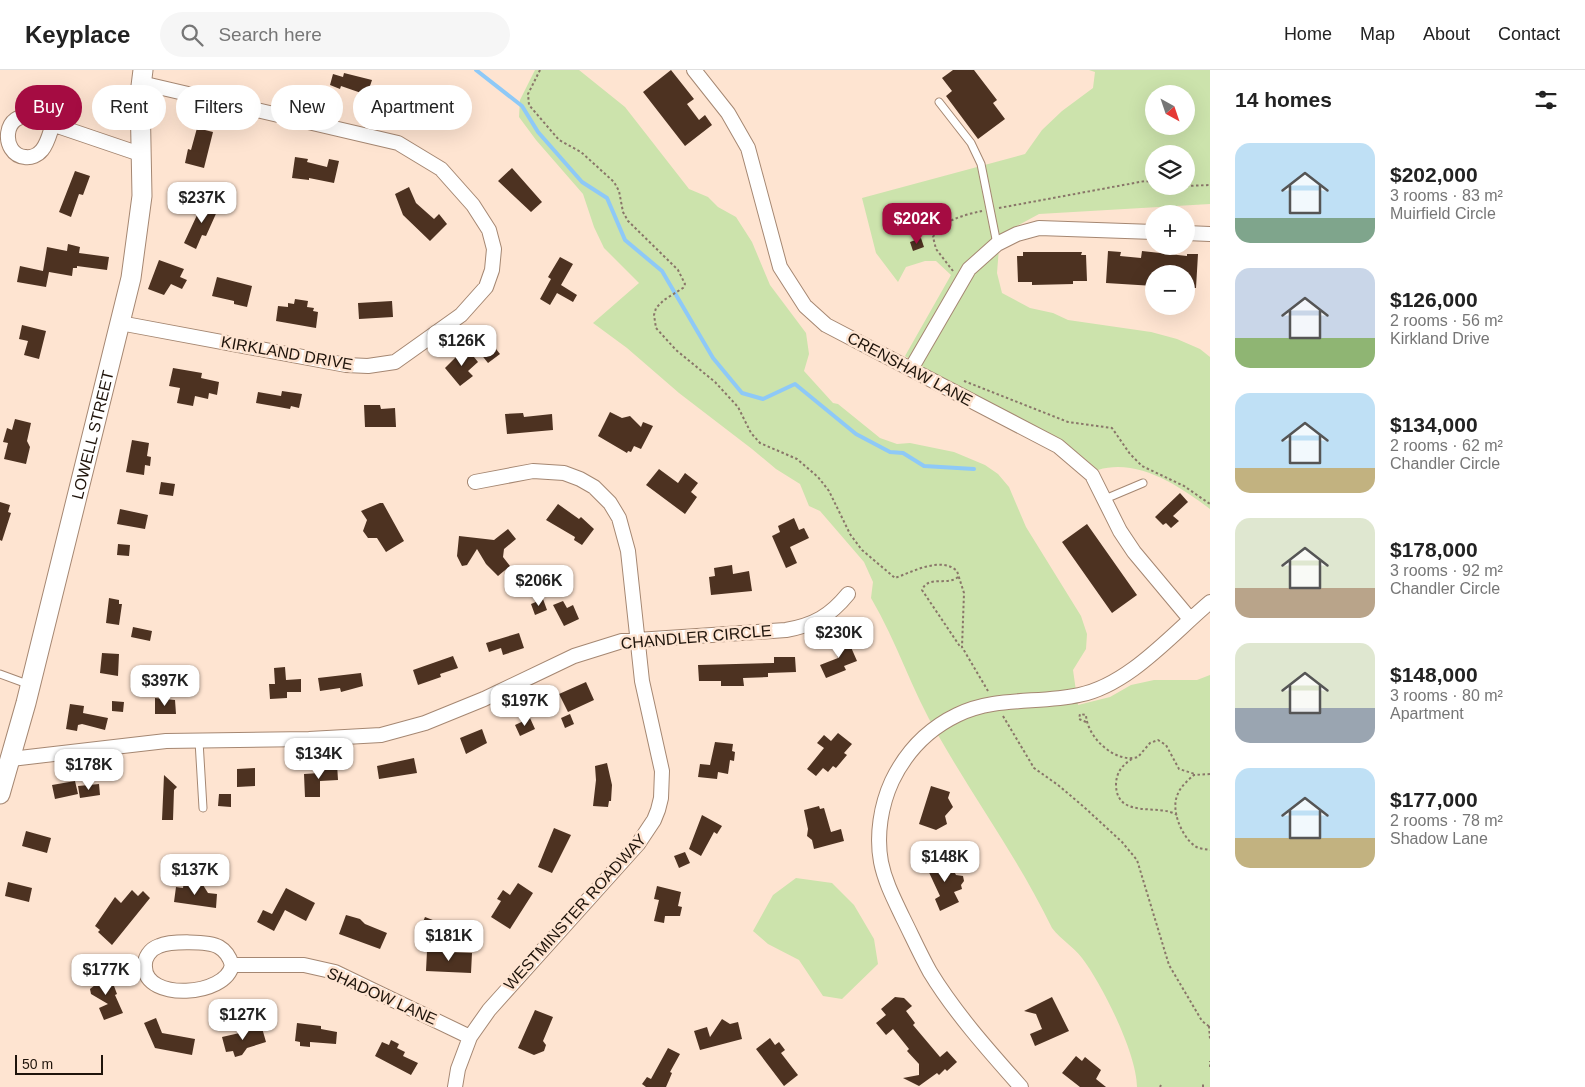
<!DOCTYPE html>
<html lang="en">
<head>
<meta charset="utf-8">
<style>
	:root { --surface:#fff; --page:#f6f6f6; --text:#222; --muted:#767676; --line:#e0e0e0; --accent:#a50c42 }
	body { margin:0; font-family:Arial,sans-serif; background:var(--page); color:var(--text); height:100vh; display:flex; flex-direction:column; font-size:19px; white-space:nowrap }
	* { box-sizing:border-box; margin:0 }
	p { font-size:16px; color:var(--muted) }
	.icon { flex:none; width:28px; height:28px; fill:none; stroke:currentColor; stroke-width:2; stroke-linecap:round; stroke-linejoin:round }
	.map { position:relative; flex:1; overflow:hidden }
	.sheet { display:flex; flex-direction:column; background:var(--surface); width:375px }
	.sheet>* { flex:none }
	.guide { position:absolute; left:15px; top:15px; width:475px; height:45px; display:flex; gap:10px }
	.needle { width:32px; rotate:140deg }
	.tools { position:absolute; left:1145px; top:15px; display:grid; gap:10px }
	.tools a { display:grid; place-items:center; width:50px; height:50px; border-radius:50%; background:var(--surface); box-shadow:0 5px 20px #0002; font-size:25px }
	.scale { position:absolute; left:15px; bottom:12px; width:88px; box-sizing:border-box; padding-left:5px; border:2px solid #1f140b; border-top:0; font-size:14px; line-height:18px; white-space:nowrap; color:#1f140b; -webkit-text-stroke:4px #fee4d1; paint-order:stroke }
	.price { position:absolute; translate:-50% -42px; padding:0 11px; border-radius:10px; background:#fff; color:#222; font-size:16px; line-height:32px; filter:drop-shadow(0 1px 2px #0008) }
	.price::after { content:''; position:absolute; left:50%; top:30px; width:15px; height:11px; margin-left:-8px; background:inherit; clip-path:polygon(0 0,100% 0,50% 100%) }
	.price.current { background:var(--accent); color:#fff }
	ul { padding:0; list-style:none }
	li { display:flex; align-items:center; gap:15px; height:125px; padding:0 25px }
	li span { display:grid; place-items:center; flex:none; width:140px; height:100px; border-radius:15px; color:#555 }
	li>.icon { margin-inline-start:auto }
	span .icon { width:60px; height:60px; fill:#fffc; stroke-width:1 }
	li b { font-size:21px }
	h2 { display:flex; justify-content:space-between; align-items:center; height:60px; padding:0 25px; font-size:21px }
	.chip { padding:0 18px; border-radius:22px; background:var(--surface); box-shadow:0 5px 20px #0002; font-size:18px; line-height:45px }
	.chip.current { background:var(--accent); color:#fff }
	header { display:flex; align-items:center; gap:30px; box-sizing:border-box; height:70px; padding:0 25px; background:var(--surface); border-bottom:1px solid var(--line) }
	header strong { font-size:24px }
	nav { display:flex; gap:28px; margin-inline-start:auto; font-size:18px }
	.search { width:350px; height:45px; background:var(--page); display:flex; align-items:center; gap:12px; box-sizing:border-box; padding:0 18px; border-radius:28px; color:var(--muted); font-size:19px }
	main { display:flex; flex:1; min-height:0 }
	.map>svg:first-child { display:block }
</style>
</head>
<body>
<header>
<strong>Keyplace</strong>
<div class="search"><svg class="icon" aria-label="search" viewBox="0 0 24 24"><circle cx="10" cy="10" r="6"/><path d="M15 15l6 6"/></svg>Search here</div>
<nav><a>Home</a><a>Map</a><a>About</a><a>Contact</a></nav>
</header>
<main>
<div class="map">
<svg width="1210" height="1017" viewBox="0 0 1210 1017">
	<rect width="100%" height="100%" fill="#fee4d1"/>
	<path fill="#cce3ac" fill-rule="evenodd" d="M535,0h44l46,37 64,82 19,8 10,10 18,10 16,25 18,43 36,48 3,21 -5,17 29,32 5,1 42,34 17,6 13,-1 44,9 31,13 13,9 11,13 17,40 55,89 6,18 -1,15 -13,21 5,35 32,-8 21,-12 23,-5h43l13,-5v412h-73c0,-33 -35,-103 -55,-129 -9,-12 -21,-18 -30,-30 -33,-68 -77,-128 -114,-193 -26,-44 -41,-93 -67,-137l2,-16 -9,-20 -44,-51 -11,-5 -9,-22 -24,-15 -24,-20 -73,-56 -52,-45 -34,-25 46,-40 -35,-35 -10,-21 -11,-33 -47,-54 -17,-23 1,-17z
		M1089,0h121v134l-171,10 -39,21 -3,38 5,20 28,15 23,5 15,7 83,12 26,7 23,10 10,8v152c-31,-23 -72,-51 -112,-39l-20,-17 -144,-77 -29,-20 46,-81 -15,-14h-11l-19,6 -8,15 -22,-29 -14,-55 163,-44 17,-24 20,-19 31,-23 2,-16zM1154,24h32v32h-32zM1154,84h32v32h-32z
		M796,808l36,5 22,22 20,34 4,25 -36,35 -19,-3 -24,-36 -31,-16 -15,-13 20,-36z"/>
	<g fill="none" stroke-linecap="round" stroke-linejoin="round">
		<path stroke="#8ec9f7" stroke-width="4" d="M476,0l46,36 16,26 44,50 25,16 18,42 37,31 51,87 29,35 21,6 32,-15 61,50 34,18 13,1 21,13 50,3"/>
	</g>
	<path fill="#4d3221" d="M671,0l23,29 -7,5 12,16 6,-5 7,10 -27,21 -42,-54z
		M953,0h21l23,30 -4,3 12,16 -27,20 -32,-43 6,-5 -10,-13z
		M344,3l28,7 -5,15 -26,-9 -1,3 -10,-4 3,-11 10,3z
		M435,20l9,6 -2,3 16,10 -12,17 -22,-17z
		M197,58l16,4 -9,36 -19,-5 3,-14 3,1z
		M295,87l13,2 -1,3 20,5 2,-8 10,2 -5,22 -25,-5v2l-17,-2z
		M512,98l30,34 -11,10 -33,-31z
		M75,101l15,5 -7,19 -4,-1 -8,23 -12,-5z
		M409,117l7,16 18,16 5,-5 8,10 -17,17 -27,-26 -8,-21z
		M204,130l15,7 -13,29 -4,-1 -6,14 -12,-6z
		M921,168l3,9 -11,4 -3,-9z
		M68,174l12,3 -1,6 30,4 -2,13 -30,-4v2h-4l-1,8 -23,-4 -3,15 -29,-5 3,-16 23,5 4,-24 20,4z
		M1108,181l13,1 -1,4 21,2 1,-7 45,5v-2h11l-2,34h-10v-14h-32v12l-48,-3z
		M1023,182h59l-1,3h5l1,26h-14v3l-41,1v-3h-14l-1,-26h6z
		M560,187l13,7 -12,21 16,10 -4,7 -16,-9 -7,12 -10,-6 11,-20 -3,-2z
		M159,190l25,9 -4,8 7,3 -5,9 -11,-5 -7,11 -16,-6z
		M217,207l35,9 -5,21 -13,-3v-3l-22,-5z
		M295,229l13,2 -1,6 7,1 -1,3 5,1 -2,16 -40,-7 2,-15 10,1v-4l6,1z
		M392,231l1,16 -34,2 -1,-16z
		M22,255l24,6 -7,28 -15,-4 4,-14 -9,-2z
		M492,274l8,10 -12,9 -8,-10z
		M466,277l12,15 -10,9 5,5 -13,10 -15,-18z
		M173,298l29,5 -1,5 18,4 -2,13 -8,-2 -1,6 -13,-3 -2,10 -16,-3 3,-15 -11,-2z
		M282,321l20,3 -3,14 -8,-2 -1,3 -34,-6 2,-11 23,4z
		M364,335h16l1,4 14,-1 1,19h-31z
		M610,342l12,6 8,-2 11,11 2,-5 10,4 -12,23 -7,-3 -3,6 -3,-1 -1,2 -29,-17z
		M523,343l1,4 28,-3 1,16 -46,4 -2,-20z
		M15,349l16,4 -4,18 3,6 -4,17 -22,-5 4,-16 -5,-1 4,-14 5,2z
		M132,370l17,3 -2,13 4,1 -1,9 -5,-1 -1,10 -18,-3z
		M659,399l19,14 7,-10 13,10 -7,9 6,5 -12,17 -39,-29z
		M161,412l14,2 -2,12 -14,-2z
		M1180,423l8,9 -15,14 6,5 -8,7 -5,-5 -3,2 -8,-8z
		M0,432l10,3 -2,7 3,1 -9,28 -2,-1z
		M380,433h3l21,38 -18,11 -9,-14h-9l-5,-7 4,-11 -6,-9z
		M558,434l21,15 2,-2 13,12 -12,16 -8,-5 1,-3 -29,-17z
		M120,439l28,6 -3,14 -28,-5z
		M794,448l5,12 5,-2 5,10 -19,9 7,16 -11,5 -14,-32 8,-4 -2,-6z
		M1087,454l50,71 -25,18 -50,-71z
		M508,459l8,10 -12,10 -1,8 7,9 -12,10 -12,-12 -9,-15 -10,16 -5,1 -5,-10 2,-20 35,4z
		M118,474l12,1 -1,11 -12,-1z
		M732,495l1,9 16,-3 3,20 -41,4 -2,-18 6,-1 -1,-8z
		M109,528l10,2v4h3l-3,21 -13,-2z
		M543,529l4,11 -12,5 -4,-11z
		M563,531l4,7 6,-3 6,14 -15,7 -11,-21z
		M133,557l19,4 -2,10 -19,-4z
		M519,563l5,15 -21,7 -2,-7 -12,4 -3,-9z
		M847,568l10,23 -13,5 2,4 -20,8 -6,-13 18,-7 -6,-14z
		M102,583l17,1 -1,22 -18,-3z
		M453,586l5,12 -18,6 1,3 -23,8 -5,-15z
		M774,587h21l1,15 -28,1v4l-25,1 1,8h-23v-5h-22l-1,-16 76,-2z
		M285,597l1,13 15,-1v13h-14v6l-17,1 -1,-15h6l-1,-16z
		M361,603l2,13 -22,6 -1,-4 -20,3 -2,-13z
		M586,612l8,18 -26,12 -9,-18z
		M155,628l20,2 1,14h-21z
		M112,631l12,1 -1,10 -11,-1z
		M70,634l14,2 -1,7 25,5 -3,12 -23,-6 -4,1 -1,6 -11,-2z
		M570,644l4,10 -9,4 -4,-10z
		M530,648l5,11 -15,7 -5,-11z
		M482,659l5,14 -21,11 -6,-16z
		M838,663l14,11 -8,9 3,2 -11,13 -3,-2 -5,6 -5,-4 -7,8 -9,-7 17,-21 -7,-5 7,-8 7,6z
		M715,672l18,2 -1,7 3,1 -1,9 -4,-1 -2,14 -10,-2 -1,7 -19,-2 2,-13 10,1z
		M414,688l3,15 -38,6 -2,-13z
		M607,693l5,22 -1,16h-2l-1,6 -15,-1 3,-26 -1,-14z
		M337,694l1,16 -18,1v16h-15l-1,-23 15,-1v-8z
		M255,698v18l-18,1v-18z
		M164,705l13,12 -3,3 -1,30h-11z
		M75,711l3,13 -23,5 -3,-14z
		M99,714l1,11 -20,3 -2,-12z
		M931,716l19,6 -2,6 5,9 -8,9 2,8 -11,6 -17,-6z
		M219,724h12v13l-13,-1z
		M819,736l1,3 4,-1 7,24 10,-3 3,12 -30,8 -2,-9 -5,-4 1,-7 -4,-19z
		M702,745l20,11 -5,8 -3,-2 -13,24 -12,-7z
		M554,758l17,7 -19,38 -14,-6z
		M26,761l25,7 -4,15 -25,-7z
		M685,782l5,11 -11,5 -5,-12z
		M944,787l3,5 2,-1 7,14 7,1 1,5 -3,4 1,4 -8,3 5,10 -19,9 -5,-12 5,-3 -14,-30z
		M184,811l19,4 5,8 9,1 -1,14 -42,-6 2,-15 7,1z
		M8,812l24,6 -3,14 -24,-6z
		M518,813l15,10 -23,36 -19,-12 10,-16 -4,-2 6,-9 7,5z
		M657,816l24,6 -3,14 4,1 -2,9h-15l-1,7 -10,-2 5,-21 -5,-1z
		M286,818l29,15 -9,18 -21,-11 -11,21 -17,-9 6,-12 9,4z
		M132,820l6,6 5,-5 7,7 -38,47 -14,-13 2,-2 -5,-4 20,-29 6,6z
		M346,845l14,4 5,5 22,9 -7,16 -41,-15z
		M425,847l13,5 -4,12 -14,-5z
		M427,881l45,2 -1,20 -45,-2z
		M107,902l9,13 -2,1 3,8 -2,1 8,18 -19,7 -5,-12 9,-4 -17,-10 -1,-5 5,-4 -3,-7z
		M895,927l9,1 8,8 -6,5 9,12 -2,2 27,32 7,-6 10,11 -10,9 -2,-2 -6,6 -2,-2 -18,13 -16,-8 16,-3v-11l-12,-13 2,-2 -16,-20 -7,6 -10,-12 10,-8 -5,-6z
		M1052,927l17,34 -34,15 -5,-12 12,-5 -6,-15 -12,-3z
		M535,940l18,7 -10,24 3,4 -2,6 -10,4 -16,-7z
		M156,948l6,15 33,6 -3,16 -37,-7 -11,-25z
		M722,949l8,5 8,-2 4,17 -42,11 -6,-19 13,-4 3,10z
		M297,953l24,3v3l16,3 -1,12 -26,-2v5l-10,-1v-4l-5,-1z
		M262,958l4,14 -19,6 -5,7 -7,2 -2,-6 -7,1 -4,-15z
		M770,968l5,7 4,-3 6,8 -4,3 17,22 -14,11 -28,-37z
		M391,970l8,4 -2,4 8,4 -2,4 15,7 -7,12 -36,-19 7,-14 7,3z
		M668,978l12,6 -10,18 2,1 -6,14h-20l-4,-3 5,-7 4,2z
		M1076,986l6,5 3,-4 16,13 -5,9 10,8h-26l-18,-14z"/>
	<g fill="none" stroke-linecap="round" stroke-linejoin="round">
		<g stroke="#a58772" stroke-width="9">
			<path id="lane" d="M939,32l32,41 10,21 16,80
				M1105,429l38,-16
				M0,604l30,11
				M199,671l4,67"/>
		</g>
		<g stroke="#a58772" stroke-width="16">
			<path id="street" d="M694,0l34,43 20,35 32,119 25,39 21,19 232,121 34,29 28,56 14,21 56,67
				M53,54c-3,8 -5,19 -11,26 -4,5 -11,8 -17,7 -25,-2 -23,-49 9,-39l106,36
				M1186,163l24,1
				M120,253l226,42 22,1 27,-4 66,-47 25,-28 6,-17 2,-21 -5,-19 -16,-25 -32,-36 -43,-26 -257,-60
				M911,299l58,-100 28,-25 20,-10 22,-6 115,4
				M11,689l155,-18 143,-2 72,-4 44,-12 59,-24 90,-43 48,-15 164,-11c28,-5 44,-14 62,-36
				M232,895c-2,-7 -6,-14 -13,-18 -10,-6 -49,-6 -60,-1 -9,3 -15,12 -14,21 0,34 81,30 87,-2h72l31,7 135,65
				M455,1017l3,-18 12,-32 19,-27 149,-166 16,-24 4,-10 3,-12 1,-27 -20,-90 -14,-130 -9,-33 -9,-15 -16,-16 -14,-8 -16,-6 -31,-2 -58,11
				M1021,1017c-32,-36 -66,-74 -91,-115 -10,-18 -18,-36 -27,-54 -9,-19 -18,-36 -22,-56 -5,-27 0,-57 11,-81 14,-29 36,-52 65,-66 38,-19 82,-11 122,-20 50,-10 93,-61 131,-93"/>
		</g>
		<g stroke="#a58772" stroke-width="21">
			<g id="secondary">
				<path id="s1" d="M0,724l26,-91 105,-425 11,-82 -2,-102 3,-24"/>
			</g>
		</g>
		<path stroke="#897669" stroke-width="2" stroke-dasharray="2.5 2.5" stroke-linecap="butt" d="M540,0l-12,24 1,11 30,35 22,12 33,30 5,9 4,21 5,9 50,49 7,14 -2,4 -19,12 -8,8 -2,7 2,13 20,22 39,32 23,25 13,26 9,10 37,16 21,18 11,14 21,43 12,16 33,28c17,-6 46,-22 62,-7l7,22 -2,54 26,44
			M1186,116l24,-1
			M999,138l146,-27 9,1
			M953,201l-17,-22 -3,-12c9,-17 31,-22 49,-26
			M964,311l104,41 44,6 18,26 12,12 42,20 26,18
			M958,507c-10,9 -30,-2 -36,13l39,58
			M1003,646l31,52 24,17 26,22 38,35 15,18 32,105 33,56 8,6
			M1086,652l-7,-3 1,-5 6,1c1,22 29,49 52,42l12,-14 8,-3 8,5 13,24 16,5
			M1132,689c-10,6 -16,14 -16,26 1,35 43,18 61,30
			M1210,704l-16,1c-7,6 -14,12 -17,21 -6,15 5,41 18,50 4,3 10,3 15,4
			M1209,956l1,13
			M1210,997v-6
			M1160,1017l1,-2
			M1203,1017v-4"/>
		<use href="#lane" stroke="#fff" stroke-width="7"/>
		<use href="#street" stroke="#fff" stroke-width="14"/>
		<use href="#secondary" stroke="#fff" stroke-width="19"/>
	</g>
	<g text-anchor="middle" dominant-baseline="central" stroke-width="5" stroke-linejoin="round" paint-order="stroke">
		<g font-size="16" fill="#1f140b" stroke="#fee4d1">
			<text transform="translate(287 283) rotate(10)">KIRKLAND DRIVE</text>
			<text transform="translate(910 299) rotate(28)">CRENSHAW LANE</text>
			<text stroke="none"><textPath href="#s1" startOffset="371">LOWELL STREET</textPath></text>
			<text transform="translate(696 567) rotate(-5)">CHANDLER CIRCLE</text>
			<text transform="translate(575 842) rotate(-48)">WESTMINSTER ROADWAY</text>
			<text transform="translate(382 926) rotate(24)">SHADOW LANE</text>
		</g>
	</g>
</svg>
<div class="tools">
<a><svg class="needle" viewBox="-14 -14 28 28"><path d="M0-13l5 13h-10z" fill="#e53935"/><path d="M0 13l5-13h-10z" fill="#767676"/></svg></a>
<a><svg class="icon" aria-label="layers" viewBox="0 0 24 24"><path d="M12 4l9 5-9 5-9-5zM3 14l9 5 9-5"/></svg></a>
<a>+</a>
<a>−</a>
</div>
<div class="scale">50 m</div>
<b class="price" style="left:202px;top:154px">$237K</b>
<b class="price current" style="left:917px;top:175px">$202K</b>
<b class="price" style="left:462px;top:297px">$126K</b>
<b class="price" style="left:539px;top:537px">$206K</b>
<b class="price" style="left:839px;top:589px">$230K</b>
<b class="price" style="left:165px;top:637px">$397K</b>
<b class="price" style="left:525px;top:657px">$197K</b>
<b class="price" style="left:319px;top:710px">$134K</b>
<b class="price" style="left:89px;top:721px">$178K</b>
<b class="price" style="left:945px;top:813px">$148K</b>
<b class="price" style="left:195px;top:826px">$137K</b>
<b class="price" style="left:449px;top:892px">$181K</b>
<b class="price" style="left:106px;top:926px">$177K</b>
<b class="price" style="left:243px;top:971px">$127K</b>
<div class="guide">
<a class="chip current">Buy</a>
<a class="chip">Rent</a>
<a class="chip">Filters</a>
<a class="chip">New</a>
<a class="chip">Apartment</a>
</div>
</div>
<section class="sheet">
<h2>14 homes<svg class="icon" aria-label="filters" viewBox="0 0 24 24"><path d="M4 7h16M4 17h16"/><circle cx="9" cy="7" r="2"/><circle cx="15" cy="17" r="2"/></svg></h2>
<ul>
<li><span style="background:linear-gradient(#bfe0f5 75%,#7fa58c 0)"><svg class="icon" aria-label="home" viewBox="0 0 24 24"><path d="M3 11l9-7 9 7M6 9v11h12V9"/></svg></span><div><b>$202,000</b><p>3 rooms · 83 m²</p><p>Muirfield Circle</p></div></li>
<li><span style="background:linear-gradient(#c9d6e8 70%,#8fb573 0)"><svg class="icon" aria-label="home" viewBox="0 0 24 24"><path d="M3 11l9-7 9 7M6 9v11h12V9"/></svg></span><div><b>$126,000</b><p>2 rooms · 56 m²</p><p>Kirkland Drive</p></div></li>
<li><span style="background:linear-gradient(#bfe0f5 75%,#c2b280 0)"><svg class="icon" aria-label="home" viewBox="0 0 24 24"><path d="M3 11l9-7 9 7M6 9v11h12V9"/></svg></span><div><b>$134,000</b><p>2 rooms · 62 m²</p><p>Chandler Circle</p></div></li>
<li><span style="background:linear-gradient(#dfe7d0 70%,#b9a48a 0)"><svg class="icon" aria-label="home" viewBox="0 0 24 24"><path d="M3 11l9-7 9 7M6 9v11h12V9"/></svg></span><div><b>$178,000</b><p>3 rooms · 92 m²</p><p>Chandler Circle</p></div></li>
<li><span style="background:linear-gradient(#dfe7d0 65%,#9aa5b1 0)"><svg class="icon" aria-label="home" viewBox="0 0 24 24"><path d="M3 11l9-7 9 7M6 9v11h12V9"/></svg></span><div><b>$148,000</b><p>3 rooms · 80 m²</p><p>Apartment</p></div></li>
<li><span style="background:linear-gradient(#bfe0f5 70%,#c2b280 0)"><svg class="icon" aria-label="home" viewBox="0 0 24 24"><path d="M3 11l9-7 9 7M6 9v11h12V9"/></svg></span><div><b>$177,000</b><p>2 rooms · 78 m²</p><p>Shadow Lane</p></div></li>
</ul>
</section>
</main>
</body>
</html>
